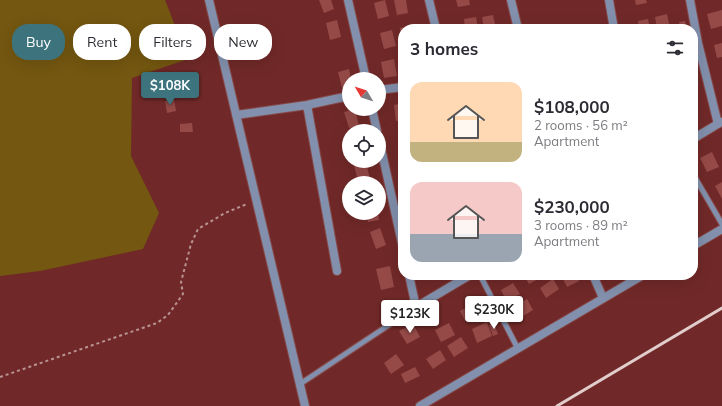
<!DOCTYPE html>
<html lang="en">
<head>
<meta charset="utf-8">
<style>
	:root { --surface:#fff; --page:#f2f2f3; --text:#2b2b33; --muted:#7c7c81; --accent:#3d737d }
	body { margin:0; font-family:Mulish,sans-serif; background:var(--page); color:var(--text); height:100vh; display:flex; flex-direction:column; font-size:15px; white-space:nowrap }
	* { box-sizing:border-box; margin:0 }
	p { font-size:13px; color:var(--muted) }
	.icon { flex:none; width:22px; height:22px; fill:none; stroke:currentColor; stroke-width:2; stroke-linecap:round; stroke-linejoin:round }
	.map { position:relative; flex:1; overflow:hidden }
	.panel { position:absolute; left:398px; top:24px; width:300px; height:256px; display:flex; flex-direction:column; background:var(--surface); border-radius:16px; box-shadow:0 4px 16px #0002 }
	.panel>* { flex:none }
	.guide { position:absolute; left:12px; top:24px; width:326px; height:36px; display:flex; gap:8px }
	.needle { width:26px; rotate:309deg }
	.tools { position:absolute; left:342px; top:72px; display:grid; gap:8px }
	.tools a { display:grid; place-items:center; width:44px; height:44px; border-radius:50%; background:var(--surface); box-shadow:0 4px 16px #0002; font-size:20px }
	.price { position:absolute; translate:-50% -34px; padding:0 9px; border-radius:4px; background:#fff; color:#222; font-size:13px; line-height:26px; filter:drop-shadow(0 1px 2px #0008) }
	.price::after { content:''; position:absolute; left:50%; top:24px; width:12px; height:9px; margin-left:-6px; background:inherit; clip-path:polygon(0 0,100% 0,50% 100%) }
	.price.current { background:var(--accent); color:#fff }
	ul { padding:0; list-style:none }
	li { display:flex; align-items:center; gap:12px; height:100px; padding:0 12px }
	li span { display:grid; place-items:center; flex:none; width:112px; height:80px; border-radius:12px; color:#555 }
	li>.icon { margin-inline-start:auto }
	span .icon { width:48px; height:48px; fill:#fffc; stroke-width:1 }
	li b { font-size:17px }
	h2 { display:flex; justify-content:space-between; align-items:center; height:48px; padding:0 12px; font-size:17px }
	.tag { padding:0 14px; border-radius:16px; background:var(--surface); box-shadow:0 4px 16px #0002; font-size:14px; line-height:36px }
	.tag.current { background:var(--accent); color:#fff }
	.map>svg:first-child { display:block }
</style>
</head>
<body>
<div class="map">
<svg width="722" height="406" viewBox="0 0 722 406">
	<rect width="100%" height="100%" fill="#702928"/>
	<path fill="#745710" d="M0,0h165l23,59 -56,19 -1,78 28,57 -16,36 -103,22 -40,5z"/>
	<path fill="#954a47" d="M319,0h12l3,9 -10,4z
		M385,0l4,16 -11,3 -4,-16z
		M394,0h12l2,13 -11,2z
		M456,0h13l1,5 -12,2z
		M635,0h11l1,3 -11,2z
		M722,10v16l-11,3 -4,-15z
		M667,14l3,15h-13l-2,-12z
		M493,15l3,14h-12l-2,-12z
		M476,17l2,12h-13l-1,-10z
		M648,19l2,10h-11l-1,-8z
		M337,20l4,17 -11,3 -4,-17z
		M685,21l1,6 -6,1 -1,-6z
		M413,25l1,4h-11l-1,9 -2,-10z
		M392,30l4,16 -12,3 -4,-16z
		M722,43v14l-5,1 -3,-13z
		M394,59l3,17 -13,2 -3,-16z
		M349,69l2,10h-2v7l-7,2 -4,-16z
		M174,99l2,12 -9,2 -2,-12z
		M403,103v17l-7,1 -2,-16z
		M355,109l4,17 -10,2 -5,-16z
		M192,123l1,9h-13v-8z
		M403,127v17l-3,1 -2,-17z
		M712,152l7,15 -12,5 -7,-14z
		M366,162l4,17 -12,3 -4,-17z
		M722,182v17l-7,-13z
		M366,213h12l1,7 -11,2z
		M380,228l6,17 -10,4 -6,-17z
		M390,266l4,21 -13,3 -5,-21z
		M524,275h17l1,2 -13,7z
		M561,275h16l2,6 -12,6z
		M553,279l6,10 -13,9 -6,-10z
		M513,283l7,11 -13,8 -6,-12z
		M527,299l6,11 -13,8 -7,-11z
		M475,303l5,10 -15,8 -5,-10z
		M487,322l5,14 -15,7 -5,-14z
		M449,323l6,12 -14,7 -6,-12z
		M494,323l4,11 -5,2 -4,-11z
		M413,324l7,13 -13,7 -8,-13z
		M461,337l7,11 -14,9 -7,-11z
		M440,350l6,10 -13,9 -7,-10z
		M396,354l8,11 -13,9 -7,-11z
		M415,367l5,9 -15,7 -4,-9z"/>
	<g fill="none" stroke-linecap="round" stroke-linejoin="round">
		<g stroke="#864948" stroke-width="7">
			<path id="service" d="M693,174l29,50
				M480,275l38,74
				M300,384l116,-77"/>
		</g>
		<g stroke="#864948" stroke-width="10">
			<path id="minor" d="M209,0l96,406
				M348,0l18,79
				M429,0l7,29
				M511,0l7,29
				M609,0l5,29
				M690,0l8,43 20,81
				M379,90l24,-3
				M307,105l30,166
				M372,109l5,22
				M236,115l71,-10 42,-9
				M379,139l24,109
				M693,139l28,-17
				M693,246l29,-17
				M409,275l7,32 54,-32
				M593,275l10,23
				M420,406l223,-131"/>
		</g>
		<path stroke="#b99392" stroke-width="2" stroke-dasharray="3 3" stroke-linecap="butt" d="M0,377l157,-54 11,-8 15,-21 -2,-12 10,-38 7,-15 27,-16 22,-9"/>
		<use href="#service" stroke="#8290ad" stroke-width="5"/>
		<use href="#minor" stroke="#8290ad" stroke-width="8"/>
		<path stroke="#e1cdcc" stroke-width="3" d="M557,406l165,-98"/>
	</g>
</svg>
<div class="tools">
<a><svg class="needle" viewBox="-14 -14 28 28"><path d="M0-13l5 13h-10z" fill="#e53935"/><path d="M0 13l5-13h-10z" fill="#7c7c81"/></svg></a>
<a><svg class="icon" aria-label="locate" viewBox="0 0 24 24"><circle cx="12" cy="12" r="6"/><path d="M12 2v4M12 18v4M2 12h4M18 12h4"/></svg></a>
<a><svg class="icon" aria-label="layers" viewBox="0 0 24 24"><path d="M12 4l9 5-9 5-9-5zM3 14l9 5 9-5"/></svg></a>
</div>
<b class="price current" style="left:170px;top:106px">$108K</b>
<b class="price" style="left:494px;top:330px">$230K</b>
<b class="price" style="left:410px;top:334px">$123K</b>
<div class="guide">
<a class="tag current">Buy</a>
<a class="tag">Rent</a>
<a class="tag">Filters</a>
<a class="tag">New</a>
</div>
<section class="panel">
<h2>3 homes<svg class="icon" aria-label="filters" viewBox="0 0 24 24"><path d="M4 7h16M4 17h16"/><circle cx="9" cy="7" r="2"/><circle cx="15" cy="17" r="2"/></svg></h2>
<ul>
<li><span style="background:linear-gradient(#ffd9b3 75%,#c2b280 0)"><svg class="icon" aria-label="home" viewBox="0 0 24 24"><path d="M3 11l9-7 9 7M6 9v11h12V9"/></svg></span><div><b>$108,000</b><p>2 rooms · 56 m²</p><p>Apartment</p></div></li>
<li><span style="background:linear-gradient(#f6c9c9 65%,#9aa5b1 0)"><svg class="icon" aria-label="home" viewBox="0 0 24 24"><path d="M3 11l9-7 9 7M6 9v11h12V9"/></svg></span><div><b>$230,000</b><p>3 rooms · 89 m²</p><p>Apartment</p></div></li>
</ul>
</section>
</div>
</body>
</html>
